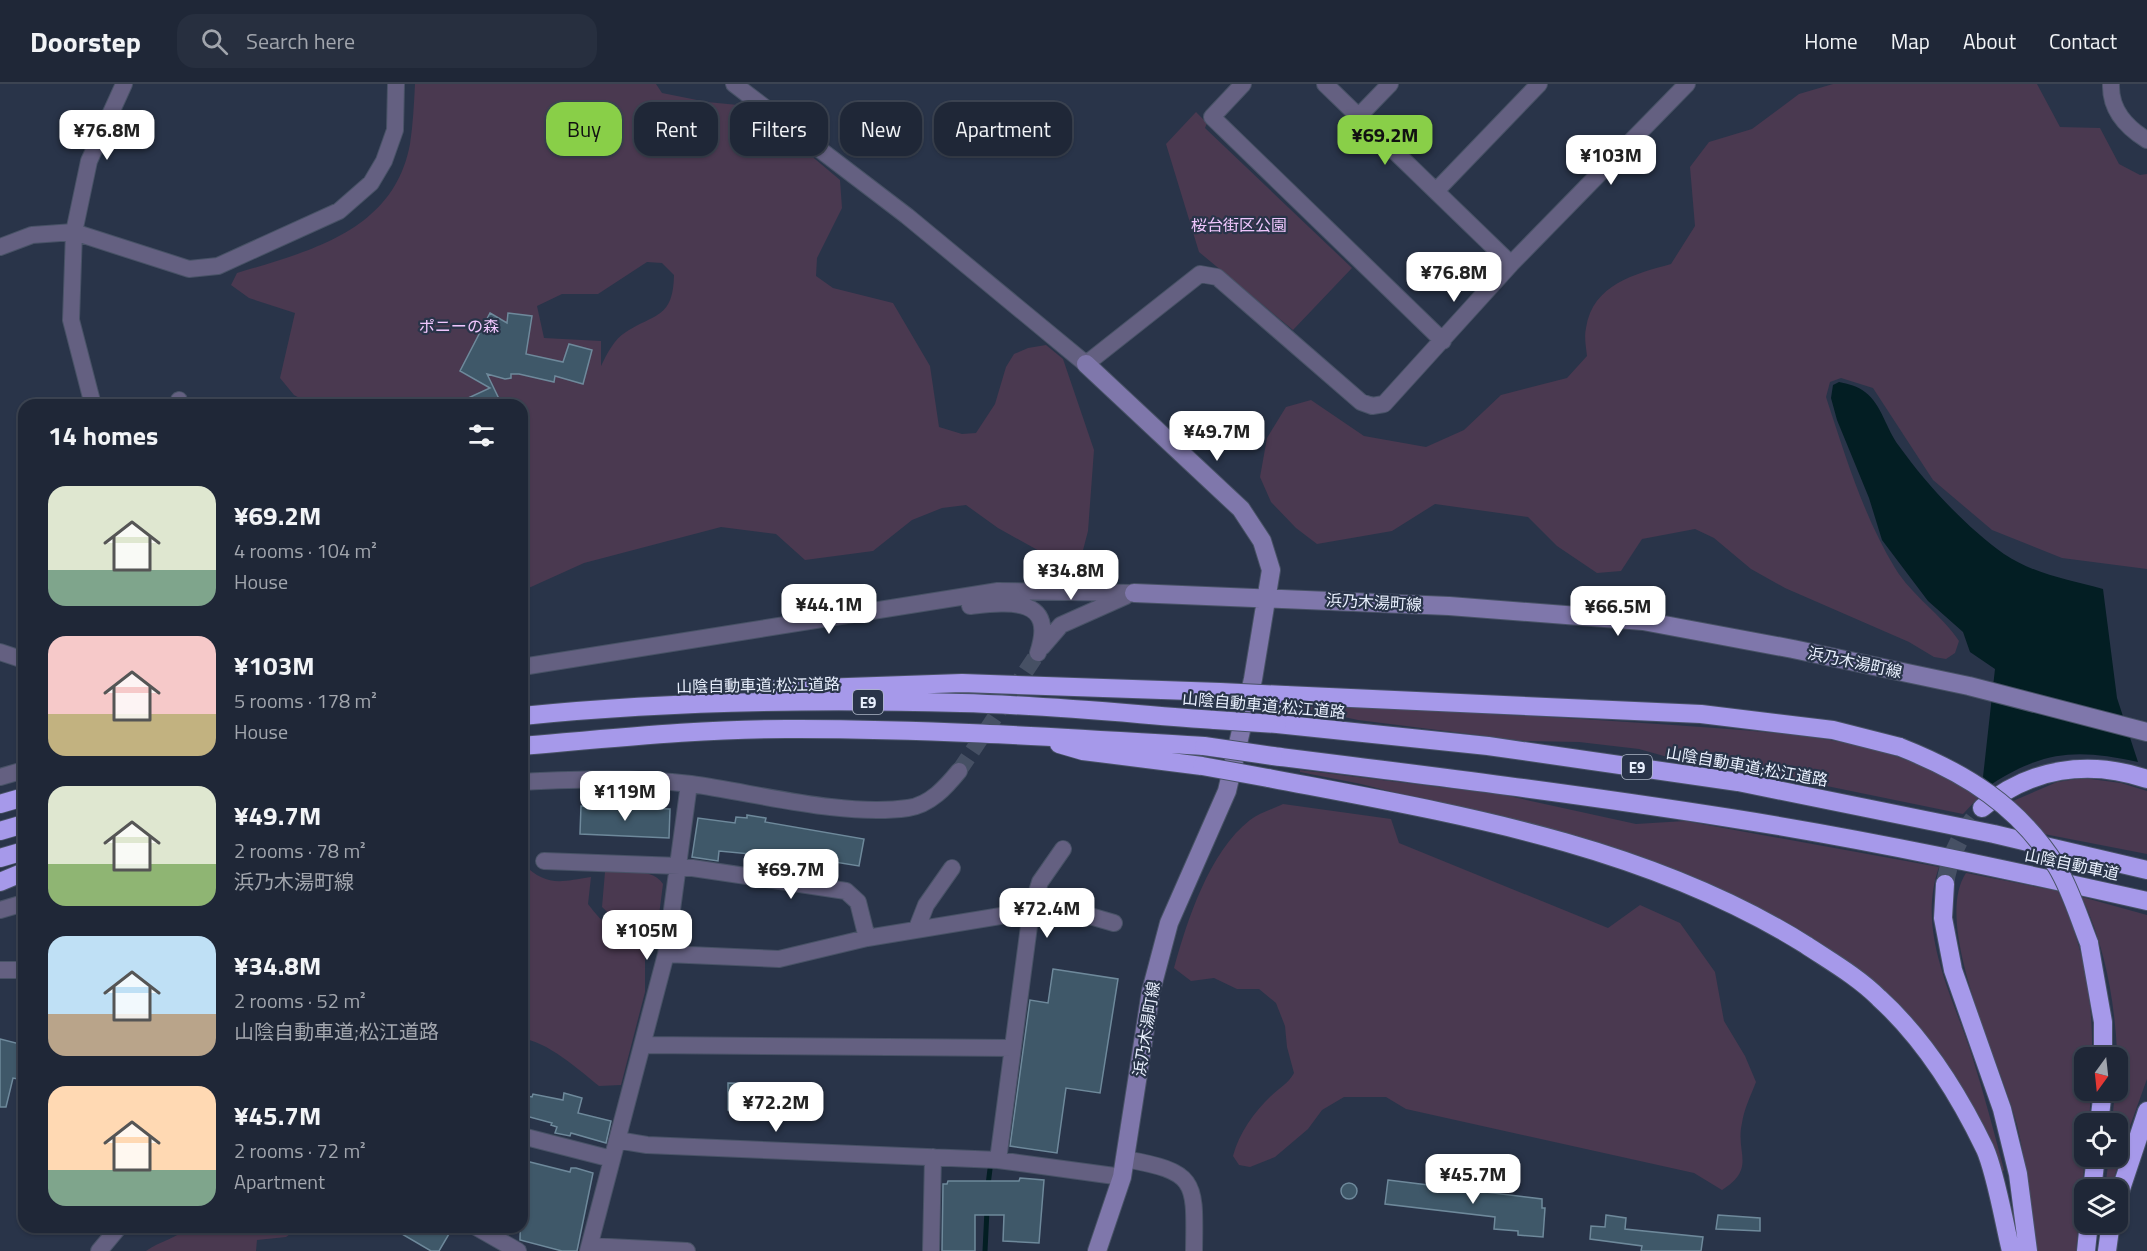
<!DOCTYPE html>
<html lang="en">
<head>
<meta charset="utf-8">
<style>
	:root { --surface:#1f2737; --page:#272f3f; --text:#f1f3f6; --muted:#a1a5ad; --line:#3c4452; --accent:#89cf48 }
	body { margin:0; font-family:"Titillium Web","Noto Sans JP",sans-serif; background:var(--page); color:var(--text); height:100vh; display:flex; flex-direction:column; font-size:22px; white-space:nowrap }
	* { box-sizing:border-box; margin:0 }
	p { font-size:20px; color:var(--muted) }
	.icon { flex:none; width:33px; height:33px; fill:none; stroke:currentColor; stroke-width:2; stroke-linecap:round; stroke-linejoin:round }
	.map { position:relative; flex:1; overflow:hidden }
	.drawer { position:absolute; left:18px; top:315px; width:510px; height:834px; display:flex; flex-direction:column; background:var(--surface); border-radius:18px; box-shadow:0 2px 4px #0004,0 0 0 2px var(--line) }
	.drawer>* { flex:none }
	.hud { position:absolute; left:546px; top:18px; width:570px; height:54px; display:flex; gap:12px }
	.needle { width:39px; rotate:195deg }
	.buttons { position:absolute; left:2074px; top:963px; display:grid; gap:12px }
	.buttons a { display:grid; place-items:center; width:54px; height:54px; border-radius:12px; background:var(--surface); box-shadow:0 2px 4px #0004,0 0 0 2px var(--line); font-size:30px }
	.price { position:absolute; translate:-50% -51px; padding:0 14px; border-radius:12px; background:#fff; color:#222; font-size:20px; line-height:39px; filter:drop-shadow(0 2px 3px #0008) }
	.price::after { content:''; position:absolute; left:50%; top:36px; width:18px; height:14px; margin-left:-9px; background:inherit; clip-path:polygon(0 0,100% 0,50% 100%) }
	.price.active { background:var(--accent); color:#111 }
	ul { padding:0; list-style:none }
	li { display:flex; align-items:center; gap:18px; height:150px; padding:0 30px }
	li span { display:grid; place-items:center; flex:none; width:168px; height:120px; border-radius:18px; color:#555 }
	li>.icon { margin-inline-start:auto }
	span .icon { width:72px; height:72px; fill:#fffc; stroke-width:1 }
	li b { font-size:26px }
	h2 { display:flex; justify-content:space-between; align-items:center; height:72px; padding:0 30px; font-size:26px }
	.chip { padding:0 21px; border-radius:18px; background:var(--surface); box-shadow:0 2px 4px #0004,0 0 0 2px var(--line); font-size:21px; line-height:54px }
	.chip.active { background:var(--accent); color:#111 }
	header { display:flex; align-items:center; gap:36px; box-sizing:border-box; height:84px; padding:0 30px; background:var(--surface); border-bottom:2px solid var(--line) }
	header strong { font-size:28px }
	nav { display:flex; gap:33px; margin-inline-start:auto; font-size:21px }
	.search { width:420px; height:54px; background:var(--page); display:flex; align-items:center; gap:15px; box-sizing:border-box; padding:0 21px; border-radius:18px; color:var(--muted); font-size:22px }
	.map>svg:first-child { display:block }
</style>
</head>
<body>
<header>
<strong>Doorstep</strong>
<div class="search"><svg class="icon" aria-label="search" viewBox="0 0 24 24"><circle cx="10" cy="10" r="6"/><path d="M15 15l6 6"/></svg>Search here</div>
<nav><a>Home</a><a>Map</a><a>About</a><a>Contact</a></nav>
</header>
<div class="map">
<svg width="2147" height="1167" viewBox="0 0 2147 1167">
	<rect width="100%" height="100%" fill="#293449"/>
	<path fill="#4a3950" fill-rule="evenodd" d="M415,0h241l6,9 45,9 31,3 34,18 68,57 2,28 -25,50 -1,18 17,12 60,15 37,63 9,61 23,7 14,-1 19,-29 11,-37 8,-13 14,-6 18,-3 17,14 31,91 -6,81 -6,23 -23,8 -61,-34 -32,-23 -24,3 -30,12 -39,31 -68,9 -29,-26 -55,-7 -137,36 -62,28v-186h-210l-18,-10 -14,-17 15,-65 -46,-15 -18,-13 6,-12c73,-22 157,-42 173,-129 3,-20 4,-40 5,-60zM647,178l15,1 12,12c-1,43 -18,38 -48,57 -12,7 -19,22 -25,34v-25l-57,-3 -7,-32 25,-12h36z
		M1833,0h204l23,43 40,1 19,36 21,11 7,-1v395l-85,-11 -70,-28 -59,-50 -60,-92 -32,-10 -11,4 -4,15c19,58 37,118 69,171 17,28 47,47 64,73l-4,12 -9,6 -12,-2 -25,-15 -124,-54 -34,-19 -37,-31 -19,-9 -53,10 -21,32 -24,2 -40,-27 -29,-29 -93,-13 -43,27 -75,13 -21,-16 -25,-26 -11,-25 7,-39 19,-31 25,-7 53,36 62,11 38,-17 37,-35 66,-17 20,-22c-1,-9 -3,-19 -1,-28 7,-44 49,-54 85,-64l24,-38 -5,-59 19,-25 43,-13 47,-35z
		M1196,28l11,11 -2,5 147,140 -59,62 -94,-78 -33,-108z
		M1303,622c81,1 163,7 244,11 56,3 112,7 168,11 92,7 185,13 263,70l-15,16 -151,-31 -123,-20 -50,-14 -60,-7 -54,-1 -167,-21 -56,-12z
		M1300,686l204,25 132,29 49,-3 254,46c-23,65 14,129 33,189 12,38 22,76 32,114l-2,2 -29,-61 -32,-57 -44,-51 -45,-39 -87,-53 -62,-29 -134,-45 -208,-53 -61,-12z
		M2083,694l38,5 26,8v63l-103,-20 -31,-33 44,-19z
		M1283,720l108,15 8,24 209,85 32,-23 40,18 35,49 9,49 21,35 11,26c-5,13 -12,27 -14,41 -7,30 15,45 -20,67l-28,-17 -288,-64 -20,-12h-42l-22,13 -14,19 -33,28 -25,10 -11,-2 -6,-9c6,-23 21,-44 38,-60 9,-9 17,-12 23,-23l-7,-26 -2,-21 -9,-23 -17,-14h-22l-23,-11 -23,3 -17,-13c13,-47 35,-116 76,-148 9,-7 23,-11 33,-16z
		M522,779c25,24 37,19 69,14l-3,27c16,21 28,32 57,34v54l-24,93 -22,1c-17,-14 -55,-47 -77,-47z
		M605,788c18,1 48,-5 58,12l-5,39 -4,8 -32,-5 -20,-19z
		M1966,789l92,18c26,57 35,104 34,166l-7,1v32l6,1 -2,32 -4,1v33l-9,94h-40c-5,-42 -9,-85 -19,-126 -15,-60 -86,-200 -51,-252z
		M2082,813l65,18v164l-22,61 -14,49h-6l4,-32 9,-1v-32l-6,-1 3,-32 3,-1c0,-64 -7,-130 -36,-193z
		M189,1143h111l-14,10 -29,3 -1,11h-110c14,-10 31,-13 43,-24z"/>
	<path fill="#031e23" d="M1839,298c9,2 19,4 26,10 17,13 21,37 34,54 28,39 66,80 105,108 30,20 65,26 99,35l14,109 21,64c-60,-13 -93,-12 -146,22l-9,-7 12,-108 -25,-17 -7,-20 -35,-31 -46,-61 -13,-42 -32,-78 -6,-22 2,-13z"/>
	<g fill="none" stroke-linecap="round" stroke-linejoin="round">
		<path stroke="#031e23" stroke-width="5" d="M988,1101l2,-16
			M985,1167l2,-41"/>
	</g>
	<path fill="#3f5869" stroke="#6e899b" stroke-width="1.5" d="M490,229l17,10 1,-10 24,3 -6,38 37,8 6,-18 23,6 -9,34 -28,-8 -1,6 -35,-8h-8v4l-6,1 -18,-5 15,31h-49l37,-17 -30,-17z
		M581,722l89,3 -1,29 -89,-4z
		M747,731l19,3 -1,4 99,17 -5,27 -98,-16v5l-42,-4 -1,10 -26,-4 6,-39 37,5 1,-6 11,1z
		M1053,885l65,10 -18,114 -34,-5 -9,65 -47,-7 20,-146 18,3z
		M0,955l24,6v35l-11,-2 -7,29h-6z
		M728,999l39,1v27l-39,-1z
		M564,1009l18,5 -4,15 33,8 -5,22 -35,-10 -1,3 -15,-3 2,-6 -6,-2 1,-2 -30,-8v-20l10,2 1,-3 30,6z
		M522,1076l48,12 1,-4h5l17,5 -16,78h-15l-42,-11z
		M1020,1094l24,2 -5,63 -36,-2 1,-26h-29v36h-33l1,-67h4l1,-3h71z
		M1388,1096l154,19v9h3l-2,29 -25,-2v-4l-24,-2 1,-12 -110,-13z
		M1341 1107a8 8 0 1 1 16 0a8 8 0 1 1-16 0Z
		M1606,1131l20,3 -1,11 78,8 -2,14h-60l1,-5 -52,-7 1,-13 14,1z
		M1718,1131l42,3v13l-44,-2z
		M390,1143h59l-3,5 3,2 -10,17h-8z"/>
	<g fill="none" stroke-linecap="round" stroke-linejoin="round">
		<path stroke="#465064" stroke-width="16" stroke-dasharray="16 8" stroke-linecap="butt" d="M959,687l79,-118"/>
		<path stroke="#465064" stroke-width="18" stroke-dasharray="18 9" stroke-linecap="butt" d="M1945,800c5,-31 17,-52 37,-76"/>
		<g stroke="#485266" stroke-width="18">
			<path id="street" d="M734,0l173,132 179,148 114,-90 17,3 144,125 11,4 12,-2 127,-140 176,-180
				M1243,0l-31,33 231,224
				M1325,0l186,180
				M2111,0c-1,26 15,43 36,56
				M1358,33l32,-33
				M1436,107l103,-107
				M0,163l32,-12 42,-3 115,37 29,-3 121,-55 32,-28 13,-22 11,-31 1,-46
				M179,316l1,5
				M93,321l-22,-85 3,-88 15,-71 35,-77
				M970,522c39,-4 87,-10 68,47
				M1042,563l19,-22 65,-29
				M0,568l24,8
				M522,583l476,-76 136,2
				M0,693l24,-7
				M522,698c56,-3 113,-5 169,2 65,9 152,33 217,24 22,-3 38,-21 51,-37
				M544,777l135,5 167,25 12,11 9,36 -88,21 -113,-5
				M0,826l24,-7
				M1031,827l21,-6 62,18
				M1031,827l9,-29 23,-33
				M917,844l9,-23 26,-37
				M867,854l164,-27 -33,249
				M0,886h24
				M643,961l370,3
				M522,1052l90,23
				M617,1056l30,5 351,15 124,17
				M1125,1075c73,13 70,22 69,92
				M476,1143l42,24
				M590,1162l97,5
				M99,1167l20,-24
				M588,1167l78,-297 23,-170
				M931,1167l2,-94"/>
		</g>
		<g stroke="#485266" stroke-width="20">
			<path id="secondary" d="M1086,280l155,145 21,32 9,29 -18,109 -26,112 -58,132 -18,68 -29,186 -25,74
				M1134,509l315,13 194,15 150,28 176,37 178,46"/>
		</g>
		<g stroke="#485266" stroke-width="20">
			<path id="highway" d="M763,606l199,-7 258,9
				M1285,611l416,19 132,16 67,17
				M522,632c146,-15 293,-17 439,-13 85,2 170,11 254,17
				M1277,640l211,22 250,36 256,52 153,36
				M1059,660l24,7 119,15
				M522,662c92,-8 184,-18 277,-17 135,0 270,9 405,17
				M1273,672c152,19 305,38 457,62 140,22 279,52 417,83
				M1268,694c183,35 377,66 538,167 24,16 52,32 73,53 45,41 80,97 106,151 11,25 19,74 26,102
				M0,720l24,-7
				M1982,724c48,-40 106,-49 165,-29
				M0,747l24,-7
				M0,774l24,-7
				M0,798l24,-10
				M1945,800l-2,34 10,52 49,139 16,65 10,77
				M2089,859l14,79v36
				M2099,1040l4,-34
				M2092,1106l4,-34
				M2118,1114l29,-87
				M2086,1167l3,-29
				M2107,1167l4,-29"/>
		</g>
		<use href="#street" stroke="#646081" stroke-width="16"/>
		<use href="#secondary" stroke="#7f77ab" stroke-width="18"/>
		<use href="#highway" stroke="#a699ea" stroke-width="18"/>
		<g stroke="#485266" stroke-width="20" stroke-linecap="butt">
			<path id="highway-bridge" d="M1220,608l65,3
				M1215,636l62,4
				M1204,662l69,10
				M1900,663c66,26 119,59 157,120 14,23 22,51 32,76
				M1202,682l66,12"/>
		</g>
		<use href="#highway-bridge" stroke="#a699ea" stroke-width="18"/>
	</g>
	<g text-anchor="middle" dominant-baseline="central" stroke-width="4.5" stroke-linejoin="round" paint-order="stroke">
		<g fill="#293449" stroke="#afb8c8" stroke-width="1.5">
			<rect x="853" y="606" width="30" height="24" rx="4.5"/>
			<rect x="1622" y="671" width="30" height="24" rx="4.5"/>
		</g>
		<g font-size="15" font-weight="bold" fill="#e9f0fe">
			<text x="868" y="618">E9</text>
			<text x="1637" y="683">E9</text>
		</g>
		<g font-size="16" fill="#efc6fd" stroke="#293449">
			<text x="1239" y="141">桜台街区公園</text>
			<text x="459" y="242">ポニーの森</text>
		</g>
		<g font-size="16" fill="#e9f0fe" stroke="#293449">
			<text transform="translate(1374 518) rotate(3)">浜乃木湯町線</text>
			<text transform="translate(1855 578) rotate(12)">浜乃木湯町線</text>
			<text transform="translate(758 601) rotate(-1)">山陰自動車道;松江道路</text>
			<text transform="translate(1264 621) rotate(5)">山陰自動車道;松江道路</text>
			<text transform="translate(1747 682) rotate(10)">山陰自動車道;松江道路</text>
			<text transform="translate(2072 780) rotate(12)">山陰自動車道</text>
			<text transform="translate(1146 945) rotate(-81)">浜乃木湯町線</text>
		</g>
	</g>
</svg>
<div class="buttons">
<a><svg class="needle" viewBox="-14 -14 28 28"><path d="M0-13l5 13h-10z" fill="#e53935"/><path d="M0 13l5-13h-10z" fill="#a1a5ad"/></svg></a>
<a><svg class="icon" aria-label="locate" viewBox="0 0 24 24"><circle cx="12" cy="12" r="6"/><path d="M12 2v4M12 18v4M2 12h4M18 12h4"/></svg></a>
<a><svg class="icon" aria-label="layers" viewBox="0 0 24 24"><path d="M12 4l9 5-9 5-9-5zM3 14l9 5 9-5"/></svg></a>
</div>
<b class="price" style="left:107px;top:77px">¥76.8M</b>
<b class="price active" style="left:1385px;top:82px">¥69.2M</b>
<b class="price" style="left:1611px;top:102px">¥103M</b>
<b class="price" style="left:1454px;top:219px">¥76.8M</b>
<b class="price" style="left:1217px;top:378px">¥49.7M</b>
<b class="price" style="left:1071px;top:517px">¥34.8M</b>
<b class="price" style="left:829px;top:551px">¥44.1M</b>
<b class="price" style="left:1618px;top:553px">¥66.5M</b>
<b class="price" style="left:625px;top:738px">¥119M</b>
<b class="price" style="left:791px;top:816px">¥69.7M</b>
<b class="price" style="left:1047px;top:855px">¥72.4M</b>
<b class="price" style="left:647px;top:877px">¥105M</b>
<b class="price" style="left:776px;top:1049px">¥72.2M</b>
<b class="price" style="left:1473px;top:1121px">¥45.7M</b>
<div class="hud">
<a class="chip active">Buy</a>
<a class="chip">Rent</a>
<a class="chip">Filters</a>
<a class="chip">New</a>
<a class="chip">Apartment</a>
</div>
<section class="drawer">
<h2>14 homes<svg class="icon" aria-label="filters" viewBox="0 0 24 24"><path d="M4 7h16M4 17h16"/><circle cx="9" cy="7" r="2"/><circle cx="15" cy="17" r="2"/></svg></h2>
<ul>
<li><span style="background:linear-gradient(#dfe7d0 70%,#7fa58c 0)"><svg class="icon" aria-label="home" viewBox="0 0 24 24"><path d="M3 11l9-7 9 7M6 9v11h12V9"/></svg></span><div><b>¥69.2M</b><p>4 rooms · 104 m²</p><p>House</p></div></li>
<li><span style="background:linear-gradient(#f6c9c9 65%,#c2b280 0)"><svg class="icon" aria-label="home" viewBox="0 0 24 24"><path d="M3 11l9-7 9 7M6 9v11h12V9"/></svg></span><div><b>¥103M</b><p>5 rooms · 178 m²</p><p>House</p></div></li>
<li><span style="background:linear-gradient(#dfe7d0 65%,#8fb573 0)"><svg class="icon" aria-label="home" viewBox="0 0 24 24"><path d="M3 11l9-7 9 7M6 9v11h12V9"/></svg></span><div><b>¥49.7M</b><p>2 rooms · 78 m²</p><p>浜乃木湯町線</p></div></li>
<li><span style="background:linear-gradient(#bfe0f5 65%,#b9a48a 0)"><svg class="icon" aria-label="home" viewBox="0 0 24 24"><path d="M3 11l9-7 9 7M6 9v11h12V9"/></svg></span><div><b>¥34.8M</b><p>2 rooms · 52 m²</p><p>山陰自動車道;松江道路</p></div></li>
<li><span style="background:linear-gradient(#ffd9b3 70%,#7fa58c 0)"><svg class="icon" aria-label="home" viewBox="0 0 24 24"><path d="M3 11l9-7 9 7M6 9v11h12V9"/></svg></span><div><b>¥45.7M</b><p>2 rooms · 72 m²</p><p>Apartment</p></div></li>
</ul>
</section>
</div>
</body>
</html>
